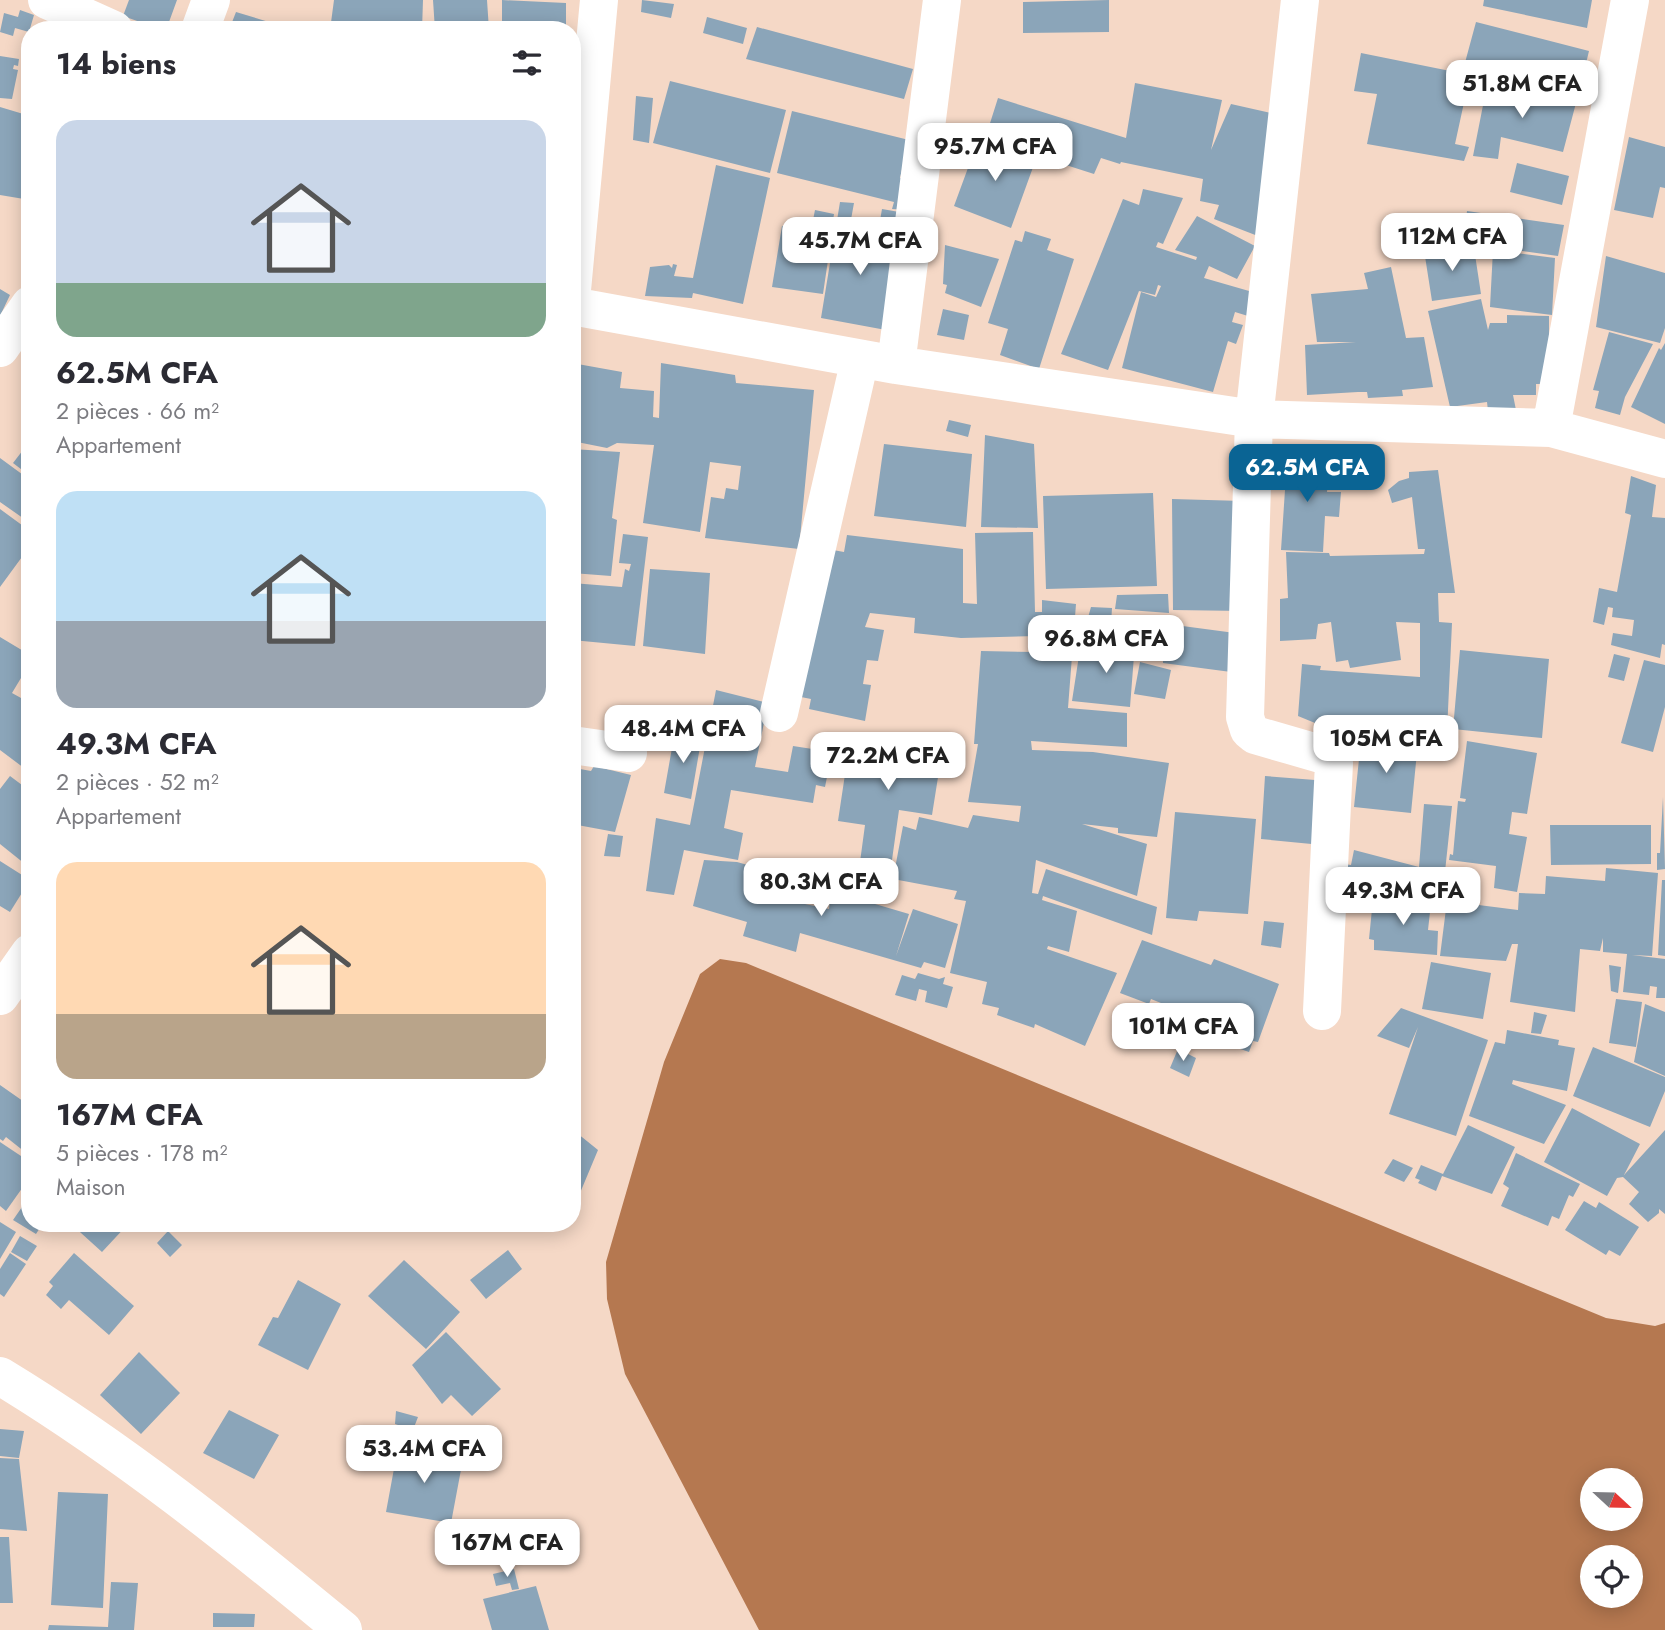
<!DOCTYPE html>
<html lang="fr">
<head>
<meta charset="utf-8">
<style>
	:root { --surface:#fff; --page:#f2f2f3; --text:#2b2b33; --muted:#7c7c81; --accent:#0a6494 }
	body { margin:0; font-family:Jost,sans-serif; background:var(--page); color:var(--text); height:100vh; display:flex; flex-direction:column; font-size:26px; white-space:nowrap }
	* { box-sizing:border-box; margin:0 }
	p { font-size:23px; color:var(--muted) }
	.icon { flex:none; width:38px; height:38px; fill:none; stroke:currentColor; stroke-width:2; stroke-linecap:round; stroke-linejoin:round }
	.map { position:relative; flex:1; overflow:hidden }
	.panel { position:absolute; left:21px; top:21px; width:560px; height:1211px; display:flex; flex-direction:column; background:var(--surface); border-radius:28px; box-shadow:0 4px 18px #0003 }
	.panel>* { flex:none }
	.needle { width:46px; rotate:112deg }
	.buttons { position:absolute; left:1580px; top:1468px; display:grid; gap:14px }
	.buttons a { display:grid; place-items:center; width:63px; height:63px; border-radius:50%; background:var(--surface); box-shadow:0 4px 18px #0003; font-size:35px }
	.price { position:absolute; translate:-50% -60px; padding:0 16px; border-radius:14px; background:#fff; color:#222; font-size:23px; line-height:46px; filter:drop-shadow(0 2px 4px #0008) }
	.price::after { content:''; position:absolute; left:50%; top:42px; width:21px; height:16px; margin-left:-10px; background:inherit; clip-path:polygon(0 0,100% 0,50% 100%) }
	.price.active { background:var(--accent); color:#fff }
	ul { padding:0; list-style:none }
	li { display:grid; align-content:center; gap:14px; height:371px; padding:0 35px }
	li span { display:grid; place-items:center; height:217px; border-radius:21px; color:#555 }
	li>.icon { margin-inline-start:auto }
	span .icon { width:126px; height:126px; fill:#fffc; stroke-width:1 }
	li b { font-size:30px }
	h2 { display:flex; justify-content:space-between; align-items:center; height:84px; padding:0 35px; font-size:30px }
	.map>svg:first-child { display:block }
</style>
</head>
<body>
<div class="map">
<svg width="1665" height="1630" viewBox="0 0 1665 1630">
	<rect width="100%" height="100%" fill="#f5d8c6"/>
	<path fill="#b57850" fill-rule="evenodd" d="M720,959l26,4 860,355 49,8 10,-3v307h-906l-134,-256 -18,-75 -1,-37 58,-200 36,-88zM1592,1480h39v39h-39zM1592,1558h39v38h-39z"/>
	<path fill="#8ba5b9" d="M129,0h48l-8,22 -12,6 -34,-12z
		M334,0h89l-1,30h-92z
		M433,0h54l2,30h-54z
		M502,0l64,3v27h-64z
		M642,0l32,4 -3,14 -30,-6z
		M1109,0v32l-86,1v-31z
		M1484,0h108l-5,28 -104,-22z
		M20,10l14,5 -5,17 -14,-4 -2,8 -13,-4 4,-19 14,4z
		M236,12l56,17 -1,1h-62z
		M707,17l40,11 -4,16 -40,-11z
		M1476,22l113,29 -12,50 -114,-31z
		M757,27l156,42 -9,30 -158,-40z
		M1361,53l109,22 -15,69 14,3 -5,14 -97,-17 10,-50 -23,-3z
		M0,56l19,3 -1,7 -4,-1 -1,4 5,1 -6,29 -12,-1z
		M1488,80l88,23 -13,49 -62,-15 -3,22 -25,-3z
		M28,81h2v23l-6,-1z
		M670,81l116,29 -16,63 -117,-30z
		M1135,83l87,17 -11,50 20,-46 49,11 -17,123 -49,-19 5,-14 -19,-4 3,-22 -82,-17 -1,2 -19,-6 -7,16 -109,-35 13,-41 128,40z
		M636,96l17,2 -4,45 -16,-3z
		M0,107l30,9v84l-30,-5z
		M792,111l117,29 -9,38 11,2 -4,30 -15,-1 2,-7 -117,-29z
		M1629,137l36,10v41l-5,-1 -7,31 -39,-8z
		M979,138l57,21 -25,69 -57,-22z
		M1517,163l52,13 -7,29 -52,-13z
		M716,165l54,13 -27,126 -50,-11 -1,5 -47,-2 5,-29 19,-2 3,3 1,-4 4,1 -3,11 19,2z
		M1143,189l40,9 -20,46 -5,-2 -2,5 40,13 1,-3 -22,-7 22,-34 58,30 -18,33 -28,-13 -5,12 52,15 -8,23 -13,-4 -3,10 11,3 -7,19 -8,-3 -15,51 -91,-24 19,-76 15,5 5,-11 -3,-1 -3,10 -16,-4 -31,79 -47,-16 62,-155 16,6z
		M840,202l14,1 -6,33 53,9 -15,85 -65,-12z
		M882,209l23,4 -4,22 -23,-3z
		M815,210l19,4 -2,14 -20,-3z
		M1467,211l97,14 -6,31 -95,-13z
		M782,226l50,7 -9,61 -51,-7z
		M1025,231l26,8 -4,11 27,9 -35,110 -39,-14 8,-26 -20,-6 27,-83 7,2z
		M945,245l54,14 -18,48 -36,-14 2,-8 -4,-1z
		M1474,248l7,46 -49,7 -8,-51z
		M1493,250l62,8 -3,57 -62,-8z
		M1606,256l59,17v55l-5,15 -64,-16z
		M1391,267l15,71 18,-1 9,50 -31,3 1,6 -35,2 -1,-6h-9l-51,3 -2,-50 51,-3h-39l-6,-48 57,-5 -4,-16z
		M0,289l10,6 -10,21z
		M1481,299l7,31 2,-7h17v-8l42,1v49l-4,19h-9v11h-23l3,15 -28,1 -1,-9 -37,5 -22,-96z
		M943,309l26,6 -5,25 -27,-5z
		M1609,332l44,12 -28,53 -5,18 -25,-7 4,-17 -6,-1z
		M1665,343v81l-34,-17 28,-59 2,2z
		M572,363l50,9 -2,16 34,3 -1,26 6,1 2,-55 74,12 1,8 78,7 -15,159 -94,-11 6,-41 13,2 2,-11 12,2 3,-24 -31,-4 -10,70 -57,-9 11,-78 -37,-2 -10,5 -35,-7z
		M949,420l22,5 -3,12 -22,-6z
		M985,435l49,9 4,84 -57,-1z
		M30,441v35l-17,-13z
		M884,444l88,10 -6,73 -92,-11z
		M572,449l48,3 -8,66 5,2 -6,56 -39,-3z
		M1294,455l36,3 -3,34h14l-2,25 -14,-1 -2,36 -42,-2 6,-90 6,1z
		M0,458l30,22v43l-30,-21z
		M1438,470l17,123h-17l1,29 13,1 -5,109 -115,-5v3l-34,-14 4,-52 19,2 -1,4 100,7v-54l-24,-1 5,38 -51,8 -2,-8 -12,2 -5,-40 -13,2 -2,15 -36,2v-42l8,-1 -2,-46 43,1 1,3 94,-2 1,-5h-7l-6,-52 -20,6 -4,-13 11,-9 10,-3v-6z
		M1631,476l25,9 -4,32 13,1v127l-3,-1 -2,14 -49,-13 2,-12 19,3 2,-16 -22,-3 1,-9 -5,-1 -4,18 -11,-3 6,-34 18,4 14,-77 -6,-2z
		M1153,493l4,93 -111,3 -3,-93z
		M1172,499l71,2v110l-70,-1z
		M0,509l30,22v15l-30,41z
		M1033,532l2,80h7v-12l34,4 -8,104 59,5v34l-96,-6 1,9 61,2 76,11 -12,74 -39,-4v-5l-36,-4 65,20 -10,52 -101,-36 -4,33 6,1 8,-25 111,38 -5,28 -109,-39 -1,4 35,11 -8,41 -21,-6 -1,3 70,24 -32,73 -50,-22 -1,4 -37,-13 2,-7 -17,-4 5,-22 -37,-9 16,-72 -12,-2 3,-8 -64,-12 10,-53 13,4 3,-13 49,11 5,-13 46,7 2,-16 -53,-4 10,-58h-4l7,-93 56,1 1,-16 -77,2 -47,-5 1,-15 -45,-5 -5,14 19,3 -6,31 -11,-1 -4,24 8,1 -6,36 -56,-12 2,-10 -15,-3 37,-146 11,2 3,-17 116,14v54l14,1 -2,-71z
		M623,534l25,3 -13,109 -63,-6v-57l50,4 3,-18 4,2 2,-7 -12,-1z
		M650,569l60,4 -5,81 -62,-8z
		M1159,594h9l1,19 -54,-4 2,-14z
		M1091,607l21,1 -1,16 -24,-3z
		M1145,621l90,12 -4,39 -68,-9v-6l-22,-2z
		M0,637l30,18v8l-18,30 9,5 9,-13 -2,86 -28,-21z
		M1106,639l29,4 -5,64 -58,-6 8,-52 26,3z
		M1460,650l89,9 -7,79 -89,-9z
		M1614,654l16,4 -6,23 -16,-4z
		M1644,660l21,5v42l-12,45 -32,-9z
		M1140,662l31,8 -6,29 -31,-5z
		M716,690l52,13 -13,64 33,5 5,-26 39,6 -7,35 -9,-2 -3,18 -82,-13 -7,38 19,5 -5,27 -54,-10 -10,45 -28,-4 10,-73 34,7z
		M675,731l27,4 -11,64 -27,-6z
		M1378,738l40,4 -7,71 -57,-6 7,-67 18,1z
		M933,739l16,8 -10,24 -7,44 -33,-5 -8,57 -31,-5 5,-37 -27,-4 12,-80 71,11z
		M1467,741l70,12 -10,61 -15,-2 -3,22 18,3 -10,55 -23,-4 2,-22 -47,-6 1,-6 3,1 5,-54 7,1 1,-3 -6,-1z
		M572,752l8,17 11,2 3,-5 37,9 -16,57 -43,-8z
		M10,776l20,15v82l-8,-4 3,-5 -25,-20v-55z
		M1265,776l63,5 -6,64 -61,-6z
		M1663,797l2,72 -8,1v-17h3z
		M1424,804l28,2 -8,75 -20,1 -3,12 -79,-15 2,-15 7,1 3,-15 65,17z
		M1175,812l81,7 -8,95 -49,-3 -2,10 -31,-3z
		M1550,825h101v39l-100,1z
		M608,834l15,2 -3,21 -16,-1z
		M704,860l33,2 25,7 -3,15 47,8 -1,12 24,5 2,-18 78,23 -13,42 17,-47 45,15 -13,44 -21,-6 -3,6 -121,-35 -4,19 -53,-16 4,-14 -54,-16z
		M0,861l30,19 -20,32 -10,-6z
		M1606,868l52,5 -6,83 -20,-1 33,4v39h-9l1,-11 -7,-1 -1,9 -26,-3 4,-38 -24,-2v-14l-3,13 -20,-2 -5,63 -65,-10 8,-58h-6l-6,17 -66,-5 7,-55 71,9 1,-17 26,1 1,-18 59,5z
		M1662,880h3v76l-7,-1z
		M1373,899l58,4 -3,27 10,1 -1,24 -63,-5v-10l-5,-1z
		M1264,921l20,2 -3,25 -20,-3z
		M1142,940l69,25 3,-6 65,25 -21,58 -5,-1 -4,11 -26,-9 5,-13 -77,-31 -2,5 -29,-11z
		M1431,962l60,11 -8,46 -61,-10z
		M1609,965l12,2 -3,26 -7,-2z
		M918,973l21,6 6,-2 -2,7 10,3 -6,21 -22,-6 2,-11 -8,-2 -3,12 -21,-6 7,-20 13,4z
		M1616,999l26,3 -6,45 -27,-4z
		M1645,1004l20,8v64l-31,-14z
		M1401,1008l87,32 -32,96 -67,-22 29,-87 -9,21 -32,-12z
		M1534,1012l13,3 -6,19 -10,-1z
		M1507,1030l52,10 -1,5 17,3 -8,43 -54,-11 -1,4 54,21 -22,39 -75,-28 26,-74 10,2z
		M1593,1047l72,30v14l-15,36 -77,-31z
		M1178,1049l18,9 -7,19 -19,-9z
		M0,1085l30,21v50l-24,-19 -3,4 -3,-2z
		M1572,1108l68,36 -16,31 41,-45v84l-6,-5v4l-11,9 -19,-18 10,-12 -16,-15 -6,1 -10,18 -63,-34z
		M1468,1125l47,22 -23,47 -50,-18 -6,15 -18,-8 2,-3 -5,-2 6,-13 22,9z
		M572,1129l26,21 -18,43 -8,-6z
		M0,1142l30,20v15l-24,34 -6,-5z
		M1516,1153l64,31 -7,13 -4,-2 -10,24 -7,-3 -4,10 -47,-20 8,-18 -6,-4z
		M1393,1159l20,9 -9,14 -20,-9z
		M1584,1201l12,7 3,-6 40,25 -19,29 -11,-6 -3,5 -41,-25z
		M22,1207l8,5v11h13l-7,11 -23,-14z
		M0,1222l16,10 -16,27z
		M70,1223h59l-27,29z
		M168,1231l14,14 -12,12 -13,-14z
		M20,1236l17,10 -10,15 -16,-9z
		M508,1250l14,19 -36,30 -16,-19z
		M10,1253l16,11 -22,33 -4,-3v-25z
		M74,1253l60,53 -25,29 -40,-35 -8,9 -15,-14 7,-9 -4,-4z
		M404,1260l56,52 -34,37 -58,-53z
		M298,1280l43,24 -33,66 -50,-25 15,-28 5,1z
		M446,1332l55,57 -29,27 -21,-21 -9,9 -30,-39z
		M139,1352l41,41 -39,41 -41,-39z
		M229,1410l50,25 -25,44 -51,-26z
		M396,1411l22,6 -5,13 -18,-6z
		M0,1429l24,2 -5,27 -19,-2z
		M398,1447l65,12 -12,64 -65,-11z
		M0,1458l19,1 8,72 -27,-2z
		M58,1492l50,2 -5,114 -52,-3z
		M0,1537h9l4,66h-13z
		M514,1569l5,20 -7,1 -2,-7 -14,3 -3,-12z
		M111,1582l27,1 -4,47h-86l1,-5 59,2z
		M536,1586l13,44h-57l-9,-31z
		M213,1613l42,1 -1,13h-41z"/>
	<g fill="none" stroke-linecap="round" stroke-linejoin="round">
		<path stroke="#fff" stroke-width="38" d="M47,0l67,30
			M1300,0l-46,419 -9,298 4,13 6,5 69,20 10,8 -12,248
			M200,30l11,-30
			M572,290l27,-290
			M572,306l324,59 358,54 297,9 114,31
			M0,348l30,-43
			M896,365l46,-365
			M1551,428l79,-428
			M779,713l81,-354
			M572,745l56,8
			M0,996l30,-43"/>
		<path stroke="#fff" stroke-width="38" d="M0,1376c122,74 233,163 343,254"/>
	</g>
</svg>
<div class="buttons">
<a><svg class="needle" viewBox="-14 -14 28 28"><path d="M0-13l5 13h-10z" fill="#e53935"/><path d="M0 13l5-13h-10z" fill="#7c7c81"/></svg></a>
<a><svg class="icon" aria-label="locate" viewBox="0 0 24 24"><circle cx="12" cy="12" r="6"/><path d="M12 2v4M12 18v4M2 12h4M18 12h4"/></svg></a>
</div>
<b class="price" style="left:1522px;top:120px">51.8M CFA</b>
<b class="price" style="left:995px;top:183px">95.7M CFA</b>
<b class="price" style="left:1452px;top:273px">112M CFA</b>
<b class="price" style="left:860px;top:277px">45.7M CFA</b>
<b class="price active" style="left:1307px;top:504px">62.5M CFA</b>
<b class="price" style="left:1106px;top:675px">96.8M CFA</b>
<b class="price" style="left:683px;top:765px">48.4M CFA</b>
<b class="price" style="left:1386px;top:775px">105M CFA</b>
<b class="price" style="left:888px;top:792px">72.2M CFA</b>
<b class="price" style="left:821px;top:918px">80.3M CFA</b>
<b class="price" style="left:1403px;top:927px">49.3M CFA</b>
<b class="price" style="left:1183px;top:1063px">101M CFA</b>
<b class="price" style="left:424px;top:1485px">53.4M CFA</b>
<b class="price" style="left:507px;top:1579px">167M CFA</b>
<section class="panel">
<h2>14 biens<svg class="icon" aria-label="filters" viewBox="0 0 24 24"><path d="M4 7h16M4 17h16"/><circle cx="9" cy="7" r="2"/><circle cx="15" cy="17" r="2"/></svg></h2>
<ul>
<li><span style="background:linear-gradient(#c9d6e8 75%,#7fa58c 0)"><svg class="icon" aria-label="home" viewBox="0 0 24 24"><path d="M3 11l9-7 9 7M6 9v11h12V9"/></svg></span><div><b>62.5M CFA</b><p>2 pièces · 66 m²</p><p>Appartement</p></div></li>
<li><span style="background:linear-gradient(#bfe0f5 60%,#9aa5b1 0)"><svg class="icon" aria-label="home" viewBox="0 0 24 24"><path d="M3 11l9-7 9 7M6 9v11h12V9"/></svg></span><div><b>49.3M CFA</b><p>2 pièces · 52 m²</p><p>Appartement</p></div></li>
<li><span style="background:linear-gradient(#ffd9b3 70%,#b9a48a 0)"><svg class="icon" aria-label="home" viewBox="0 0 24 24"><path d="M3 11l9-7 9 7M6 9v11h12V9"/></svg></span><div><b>167M CFA</b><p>5 pièces · 178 m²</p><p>Maison</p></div></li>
</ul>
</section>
</div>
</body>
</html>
